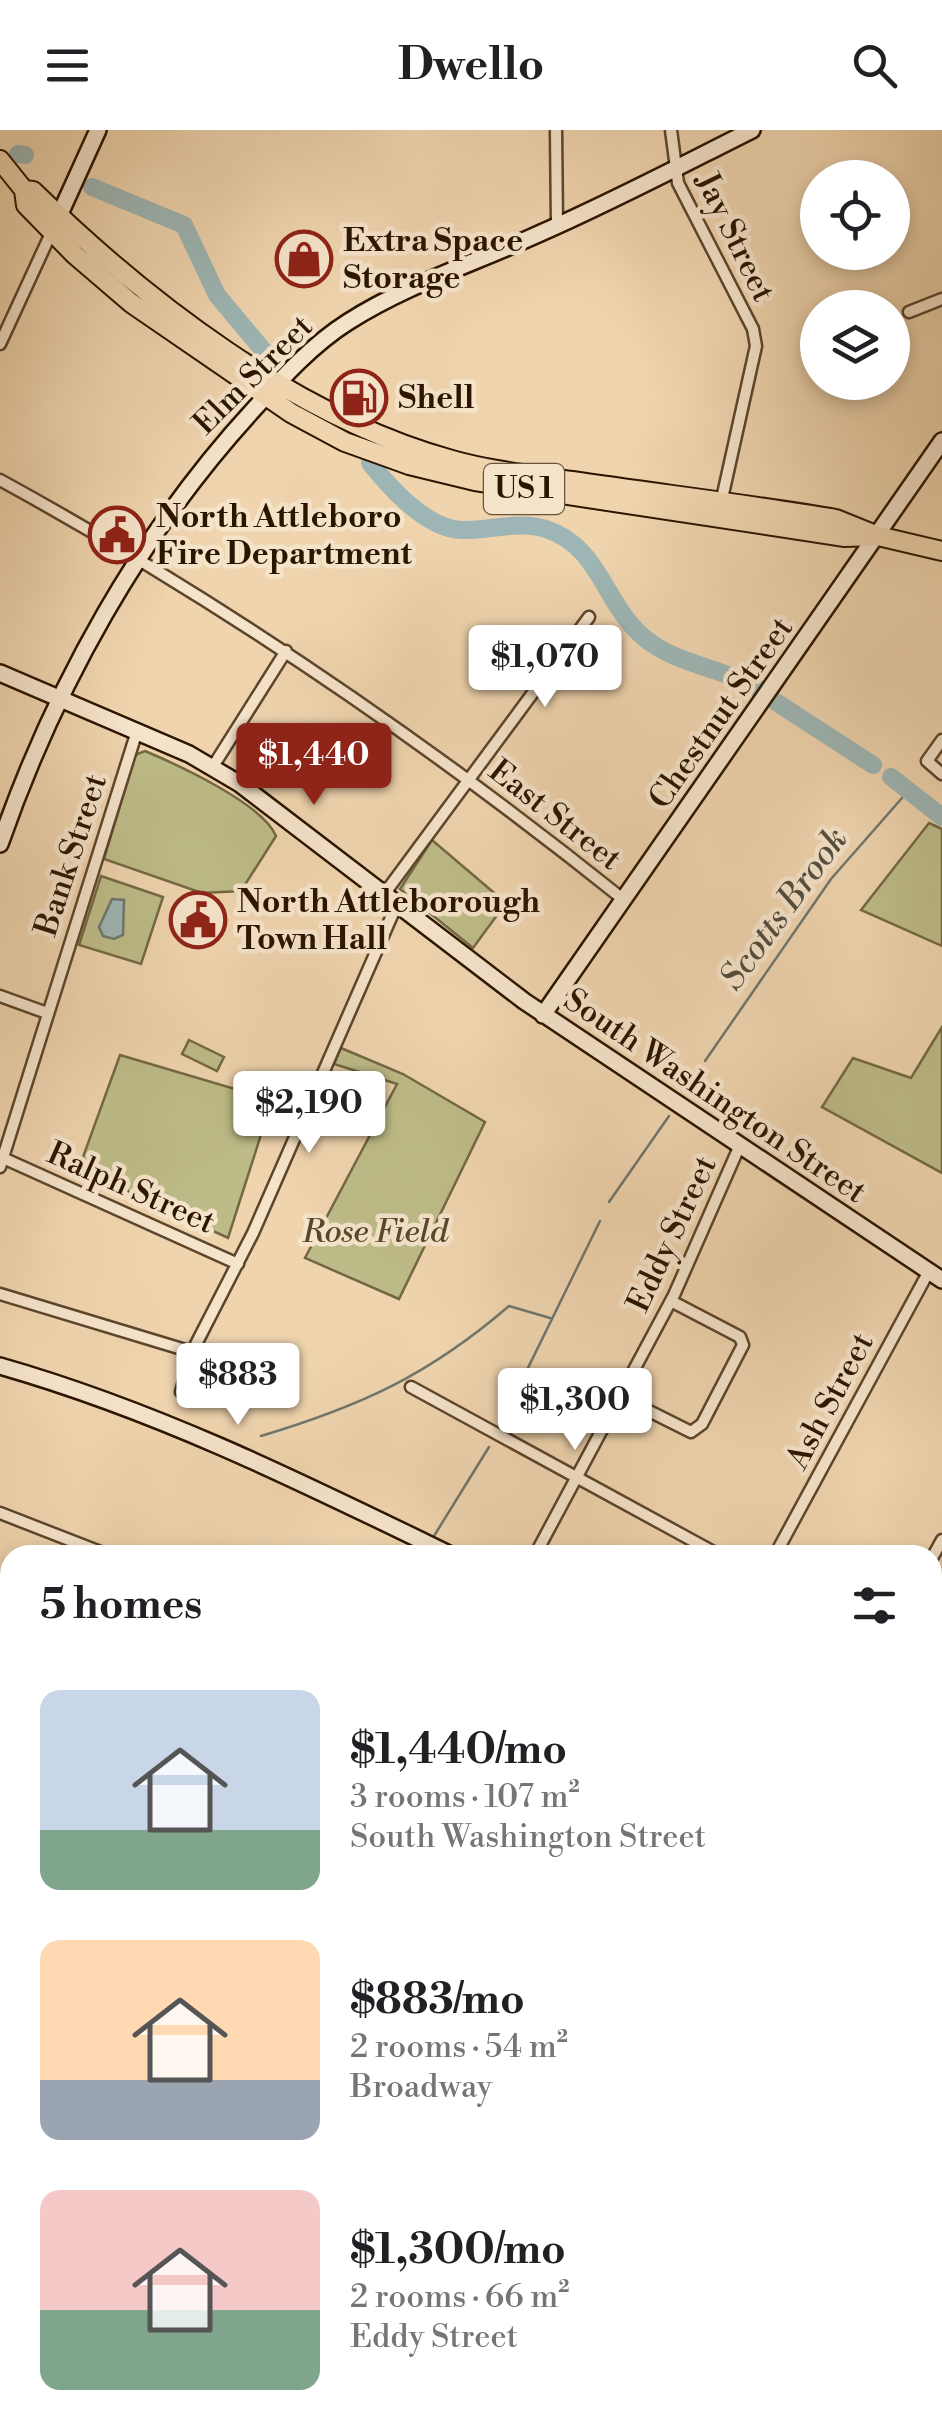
<!DOCTYPE html>
<html lang="en">
<head>
<meta charset="utf-8">
<style>
	:root { --surface:#fff; --page:#f2f2f2; --text:#202124; --muted:#757577; --accent:#8f2418 }
	body { margin:0; font-family:"Libre Bodoni",serif; background:var(--page); color:var(--text); height:100vh; display:flex; flex-direction:column; font-size:38px; white-space:nowrap }
	* { box-sizing:border-box; margin:0 }
	p { font-size:32px; color:var(--muted) }
	.icon { flex:none; width:55px; height:55px; fill:none; stroke:currentColor; stroke-width:2; stroke-linecap:round; stroke-linejoin:round }
	.map { position:relative; flex:1; overflow:hidden }
	.panel { position:absolute; left:0px; top:1415px; width:942px; height:890px; display:flex; flex-direction:column; background:var(--surface); border-radius:30px 30px 0 0; box-shadow:0 5px 15px #0003 }
	.panel>* { flex:none }
	.tools { position:absolute; left:800px; top:30px; display:grid; gap:20px }
	.tools a { display:grid; place-items:center; width:110px; height:110px; border-radius:50%; background:var(--surface); box-shadow:0 5px 15px #0003; font-size:50px }
	.price { position:absolute; translate:-50% -85px; padding:0 22px; border-radius:10px; background:#fff; color:#222; font-size:32px; line-height:65px; filter:drop-shadow(0 2px 5px #0008) }
	.price::after { content:''; position:absolute; left:50%; top:60px; width:30px; height:22px; margin-left:-15px; background:inherit; clip-path:polygon(0 0,100% 0,50% 100%) }
	.price.on { background:var(--accent); color:#fff }
	ul { padding:0; list-style:none }
	li { display:flex; align-items:center; gap:30px; height:250px; padding:0 40px }
	li span { display:grid; place-items:center; flex:none; width:280px; height:200px; border-radius:20px; color:#555 }
	li>.icon { margin-inline-start:auto }
	span .icon { width:120px; height:120px; fill:#fffc; stroke-width:1 }
	li b { font-size:42px }
	h2 { display:flex; justify-content:space-between; align-items:center; height:120px; padding:0 40px; font-size:42px }
	header { display:flex; justify-content:space-between; align-items:center; height:130px; padding:0 40px; background:var(--surface); font-size:45px; font-weight:700 }
	.map>svg:first-child { display:block }
</style>
</head>
<body>
<header><svg class="icon" aria-label="menu" viewBox="0 0 24 24"><path d="M4 6h16M4 12h16M4 18h16"/></svg>Dwello<svg class="icon" aria-label="search" viewBox="0 0 24 24"><circle cx="10" cy="10" r="6"/><path d="M15 15l6 6"/></svg></header>
<div class="map">
<svg width="942" height="2305" viewBox="0 0 942 2305">
	<rect width="100%" height="100%" fill="#efd4ae"/>
	<filter id="stains"><feTurbulence type="fractalNoise" baseFrequency=".002" numOctaves="4"/><feColorMatrix values="0 0 0 0 .2 0 0 0 0 .09 0 0 0 0 .02 0 0 0 .5 -.17"/></filter>
	<radialGradient id="worn" r=".72"><stop offset=".6" stop-color="#630" stop-opacity="0"/><stop offset="1" stop-color="#630" stop-opacity=".3"/></radialGradient>
	<path fill="#bdbc88" stroke="#746844" stroke-width="2.5" d="M145,621c33,14 118,53 131,85l-35,55 -39,2 -98,-34 31,-104z
		M929,693l13,6v117l-81,-36z
		M432,710l74,63 -33,45 -73,-59z
		M101,746l62,21 -22,67 -62,-19z
		M942,897v146l-120,-66 31,-49 58,20z
		M189,910l35,17 -7,14 -35,-17z
		M341,918l62,26 82,48 -86,177 -94,-41 92,-174 -63,-20z
		M120,925l132,39 14,25 -38,119 -149,-70z"/>
	<path fill="#9db6b5" stroke="#6f766d" stroke-width="2.5" d="M112,769l12,1 -1,35 -9,4 -11,-3 -4,-9z"/>
	<g fill="none" stroke-linecap="round" stroke-linejoin="round">
		<path stroke="#6f766d" stroke-width="2.5" d="M705,931l126,-182 78,-89
			M609,1072l60,-86
			M499,1297l101,-206
			M261,1306c100,-30 168,-61 248,-130l41,12
			M434,1406l55,-89
			M0,1723h10"/>
		<path stroke="#9db6b5" stroke-width="18" d="M18,24l7,1
			M92,57l92,38 33,70 56,67
			M370,333c21,26 56,65 91,67 29,1 57,-10 85,-1 53,17 58,73 95,106 33,30 81,32 118,54
			M776,572l97,63
			M891,647l51,40"/>
		<g stroke="#5c452c" stroke-width="15">
			<path id="street" d="M556,0l1,95
				M671,0l7,53 75,146 3,17 -35,157
				M909,182l33,-13
				M0,214l52,-113
				M0,350c221,121 427,262 624,420
				M942,610l-15,21 15,13
				M212,638l74,-117
				M385,763l204,-276
				M0,866l47,17
				M3,1028l235,106
				M0,1037l137,-436
				M0,1164l192,58
				M411,1257l308,168
				M181,1262l11,-40 61,-119 144,-329
				M619,1266l72,36 11,-8 41,-79 -3,-8 -69,-36
				M0,1383l108,42
				M535,1425l139,-260 66,-150
				M775,1425l154,-284
				M932,1428l10,-18
				M0,1497l10,3
				M0,1656l10,1
				M0,1819l10,-5
				M932,1839l10,5
				M0,1857l10,24
				M0,1950l10,-4
				M0,2087l10,-1
				M73,2305v-10
				M180,2305v-10
				M287,2305v-10
				M528,2305v-10"/>
		</g>
		<g stroke="#2b1500" stroke-width="20">
			<path id="secondary" d="M59,86l39,-86
				M0,543l189,81 51,30 284,217 418,279
				M0,714c55,-158 140,-311 254,-435 28,-31 59,-65 94,-87 58,-37 124,-58 186,-86 74,-32 146,-70 218,-106
				M543,885l399,-574
				M0,1236c158,45 303,117 451,189
				M932,1661l10,5
				M932,2225l10,-1
				M665,2305l8,-10"/>
		</g>
		<g stroke="#2b1500" stroke-width="22">
			<path id="primary" d="M0,30l24,30 2,15 49,50 56,48 160,110 54,29 64,23 66,16 370,56 32,-1
				M24,60l9,1c114,111 263,226 419,269 39,11 80,15 120,21 88,13 176,23 264,38l42,17 64,15"/>
		</g>
		<use href="#street" stroke="#f5e3ca" stroke-width="10"/>
		<use href="#secondary" stroke="#f5e3ca" stroke-width="15"/>
		<use href="#primary" stroke="#efd4ae" stroke-width="18"/>
	</g>
	<defs>
		<g id="shop-ring" transform="scale(2.875)"><circle r="9.5" fill="#f5e3ca" stroke="#8f2418" stroke-width="1.5"/><path d="M-5-2.5h2.3a2.7 3.5 0 0 1 5.4 0H5L5.5 6h-11ZM-1.5-2.5h3a1.5 2.3 0 0 0-3 0Z" fill="#8f2418"/></g>
		<g id="fuel-ring" transform="scale(2.875)"><circle r="9.5" fill="#f5e3ca" stroke="#8f2418" stroke-width="1.5"/><path d="M-5.5-6h7V0h2V4h1.3V-2.5L3-4.5l.8-.8L6-3V5H2.5V1h-1V6h-7ZM-4.2-4.7v3.2H.2V-4.7Z" fill="#8f2418"/></g>
		<g id="civic-ring" transform="scale(2.875)"><circle r="9.5" fill="#f5e3ca" stroke="#8f2418" stroke-width="1.5"/><path d="M-.6-6.5H3V-4.5H.6V-3L4-1V1h2V6H-6V1h2V-1L-.6-3ZM-1.2 2.5V6h2.4V2.5Z" fill="#8f2418"/></g>
	</defs>
	<g fill-rule="evenodd">
		<use href="#shop-ring" x="304" y="129"/>
		<use href="#fuel-ring" x="359" y="268"/>
		<use href="#civic-ring" x="117" y="405"/>
		<use href="#civic-ring" x="198" y="790"/>
	</g>
	<g text-anchor="middle" dominant-baseline="central" stroke-width="9" stroke-linejoin="round" paint-order="stroke">
		<rect fill="#f5e3ca" stroke="#68533d" stroke-width="2.5" x="484" y="334" width="80" height="50" rx="8"/>
		<g font-size="30" font-weight="bold" fill="#2b1500">
			<text x="524" y="359">US 1</text>
		</g>
		<g font-size="32" fill="#2b1500" stroke="#f5e3ca">
			<text transform="translate(735 107) rotate(64)">Jay Street</text>
			<text transform="translate(253 245) rotate(-45)">Elm Street</text>
			<text transform="translate(721 583) rotate(-55)">Chestnut Street</text>
			<text transform="translate(555 685) rotate(38)">East Street</text>
			<text transform="translate(71 725) rotate(-72)">Bank Street</text>
			<text transform="translate(715 966) rotate(34)">South Washington Street</text>
			<text transform="translate(131 1058) rotate(24)">Ralph Street</text>
			<text transform="translate(672 1104) rotate(-65)">Eddy Street</text>
			<text transform="translate(830 1271) rotate(-62)">Ash Street</text>
		</g>
		<g font-size="32" font-weight="bold" fill="#2b1500" stroke="#f5e3ca" text-anchor="start">
			<text x="343" y="111">Extra Space<tspan x="343" dy="37">Storage</tspan></text>
			<text x="398" y="268">Shell</text>
			<text x="156" y="387">North Attleboro<tspan x="156" dy="37">Fire Department</tspan></text>
			<text x="237" y="772">North Attleborough<tspan x="237" dy="37">Town Hall</tspan></text>
		</g>
		<g font-size="32" font-style="italic" fill="#574729" stroke="#f5e3ca">
			<text x="375" y="1102">Rose Field</text>
		</g>
		<g font-size="35" font-style="italic" fill="#534d3f" stroke="#f5e3ca">
			<text transform="translate(784 779) rotate(-54)">Scotts Brook</text>
		</g>
	</g>
	<rect width="100%" height="100%" filter="url(#stains)"/>
	<rect width="100%" height="100%" fill="url(#worn)"/>
</svg>
<div class="tools">
<a><svg class="icon" aria-label="locate" viewBox="0 0 24 24"><circle cx="12" cy="12" r="6"/><path d="M12 2v4M12 18v4M2 12h4M18 12h4"/></svg></a>
<a><svg class="icon" aria-label="layers" viewBox="0 0 24 24"><path d="M12 4l9 5-9 5-9-5zM3 14l9 5 9-5"/></svg></a>
</div>
<b class="price" style="left:545px;top:580px">$1,070</b>
<b class="price on" style="left:314px;top:678px">$1,440</b>
<b class="price" style="left:309px;top:1026px">$2,190</b>
<b class="price" style="left:238px;top:1298px">$883</b>
<b class="price" style="left:575px;top:1323px">$1,300</b>
<section class="panel">
<h2>5 homes<svg class="icon" aria-label="filters" viewBox="0 0 24 24"><path d="M4 7h16M4 17h16"/><circle cx="9" cy="7" r="2"/><circle cx="15" cy="17" r="2"/></svg></h2>
<ul>
<li><span style="background:linear-gradient(#c9d6e8 70%,#7fa58c 0)"><svg class="icon" aria-label="home" viewBox="0 0 24 24"><path d="M3 11l9-7 9 7M6 9v11h12V9"/></svg></span><div><b>$1,440/mo</b><p>3 rooms · 107 m²</p><p>South Washington Street</p></div></li>
<li><span style="background:linear-gradient(#ffd9b3 70%,#9aa5b1 0)"><svg class="icon" aria-label="home" viewBox="0 0 24 24"><path d="M3 11l9-7 9 7M6 9v11h12V9"/></svg></span><div><b>$883/mo</b><p>2 rooms · 54 m²</p><p>Broadway</p></div></li>
<li><span style="background:linear-gradient(#f6c9c9 60%,#7fa58c 0)"><svg class="icon" aria-label="home" viewBox="0 0 24 24"><path d="M3 11l9-7 9 7M6 9v11h12V9"/></svg></span><div><b>$1,300/mo</b><p>2 rooms · 66 m²</p><p>Eddy Street</p></div></li>
</ul>
</section>
</div>
</body>
</html>
